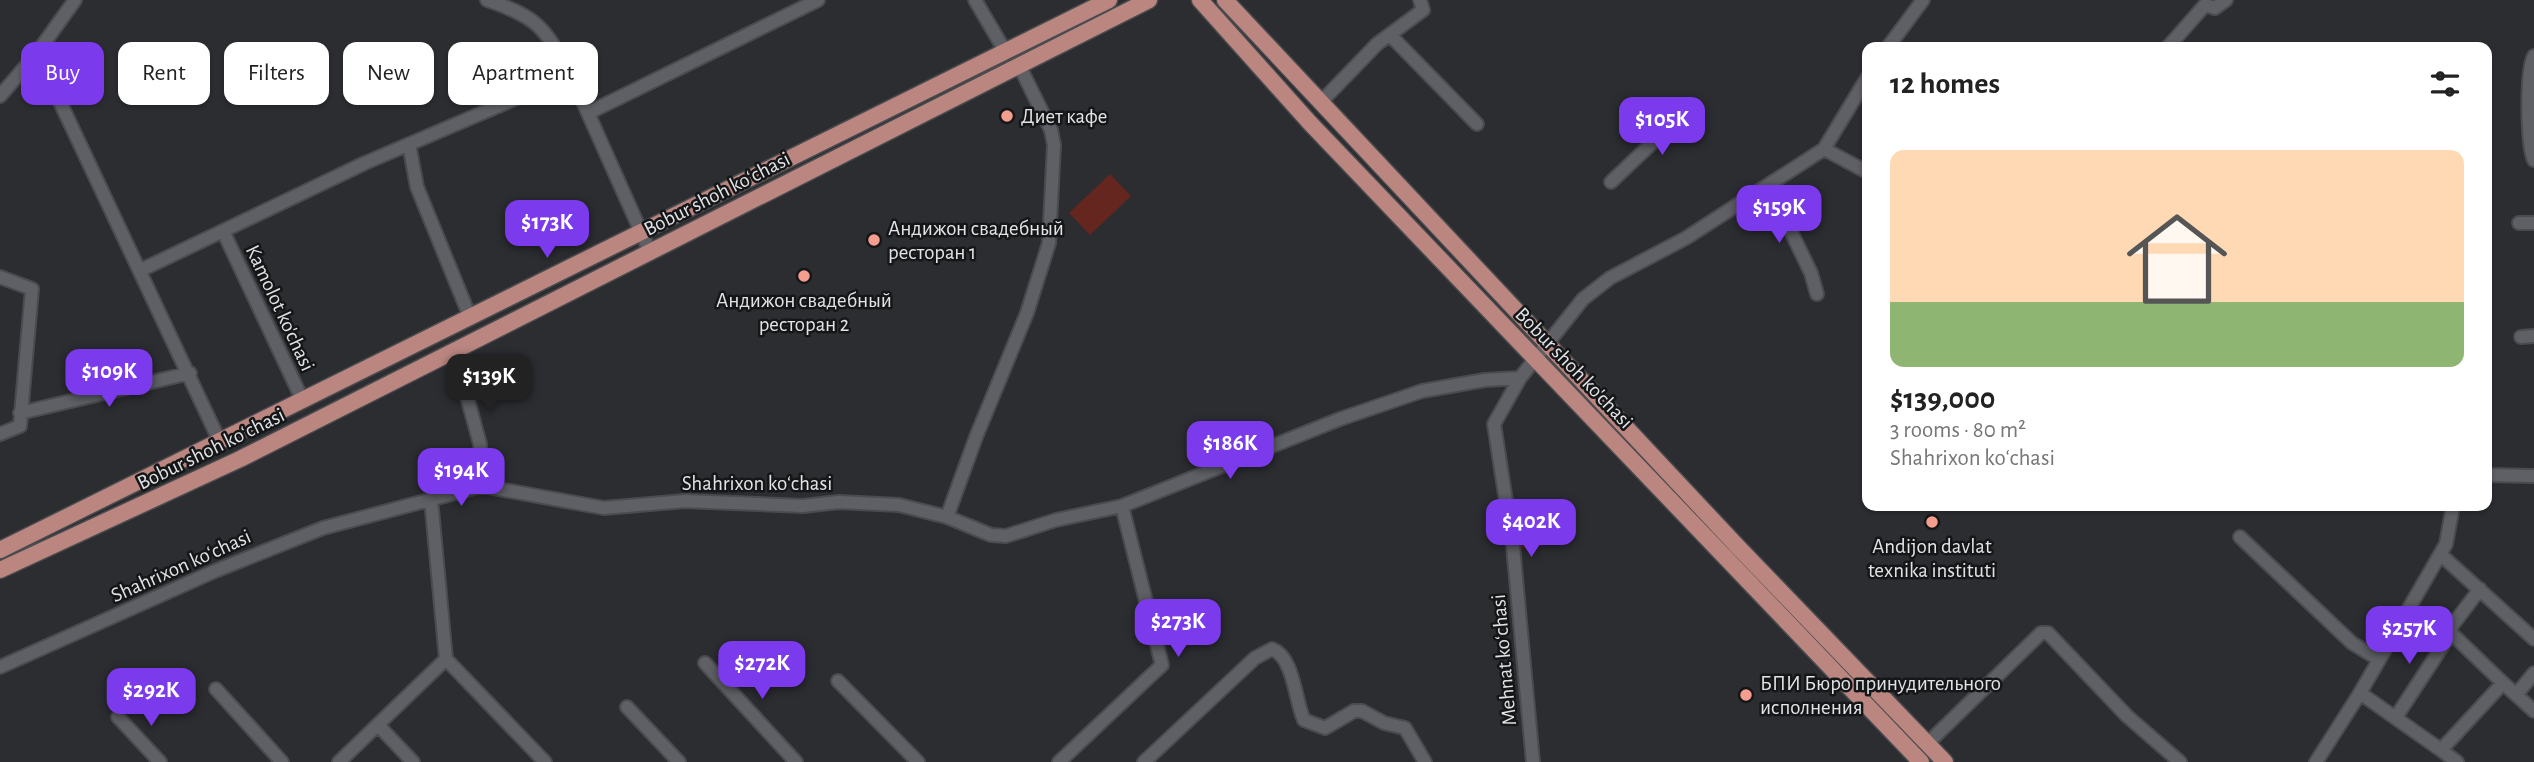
<!DOCTYPE html>
<html lang="en">
<head>
<meta charset="utf-8">
<style>
	:root { --surface:#fff; --page:#f2f2f2; --text:#222; --muted:#767676; --line:#e0e0e0; --accent:#7c3aed }
	body { margin:0; font-family:"Alegreya Sans",sans-serif; background:var(--page); color:var(--text); height:100vh; display:flex; flex-direction:column; font-size:26px; white-space:nowrap }
	* { box-sizing:border-box; margin:0 }
	p { font-size:23px; color:var(--muted) }
	.icon { flex:none; width:38px; height:38px; fill:none; stroke:currentColor; stroke-width:2; stroke-linecap:round; stroke-linejoin:round }
	.map { position:relative; flex:1; overflow:hidden }
	.side { position:absolute; left:1862px; top:42px; width:630px; height:469px; display:flex; flex-direction:column; background:var(--surface); border-radius:14px; box-shadow:0 2px 5px #0004 }
	.side>* { flex:none }
	.guide { position:absolute; left:21px; top:42px; width:665px; height:63px; display:flex; gap:14px }
	.price { position:absolute; translate:-50% -60px; padding:0 16px; border-radius:14px; background:var(--accent); color:#fff; font-size:23px; line-height:46px; filter:drop-shadow(0 2px 4px #0008) }
	.price::after { content:''; position:absolute; left:50%; top:42px; width:21px; height:16px; margin-left:-10px; background:inherit; clip-path:polygon(0 0,100% 0,50% 100%) }
	.price.active { background:#222; color:#fff }
	ul { padding:0; list-style:none }
	li { display:grid; align-content:center; gap:14px; height:371px; padding:0 28px }
	li+li { border-top:2px solid var(--line) }
	li span { display:grid; place-items:center; height:217px; border-radius:14px; color:#555 }
	li>.icon { margin-inline-start:auto }
	span .icon { width:126px; height:126px; fill:#fffc; stroke-width:1 }
	li b { font-size:30px }
	h2 { display:flex; justify-content:space-between; align-items:center; height:84px; padding:0 28px; font-size:30px }
	.pill { padding:0 24px; border-radius:14px; background:var(--surface); box-shadow:0 2px 5px #0004; font-size:24px; line-height:63px }
	.pill.active { background:var(--accent); color:#fff }
	.map>svg:first-child { display:block }
</style>
</head>
<body>
<div class="map">
<svg width="2534" height="762" viewBox="0 0 2534 762">
	<rect width="100%" height="100%" fill="#2c2d31"/>
	<path fill="#64261e" d="M1110,174l21,22 -41,39 -21,-22z
		M1536,500l9,45 -24,4 -8,-45z"/>
	<g fill="none" stroke-linecap="round" stroke-linejoin="round">
		<g stroke="#4a4b4e" stroke-width="16">
			<path id="minor" d="M487,0c53,18 57,28 84,75
				M975,0l30,51
				M1390,35l87,89
				M1888,47l35,-47
				M2168,47l37,-42 10,3 11,-8
				M37,53l183,389
				M2534,56c-8,15 -7,89 0,104
				M0,96l37,-43 38,-53
				M1320,103l57,-59 46,-34 -3,-10
				M588,113l230,-113
				M409,144l8,43 53,130
				M1824,149l43,23
				M1611,182l78,-74
				M1769,186l42,87 6,21
				M2519,223h15
				M223,231l80,170
				M141,270l224,-107 206,-88 79,177
				M0,277l32,12 -12,137 -20,8
				M2521,337l13,-1
				M454,349l26,95 2,42
				M20,413l170,-40
				M2487,475l47,1
				M431,499l15,160
				M947,517l29,-80 51,-124 22,-70 5,-98 -3,-15 -32,-65
				M2240,537l112,106 26,16
				M2440,554l94,85
				M2480,589l-29,38v6l52,50
				M705,663l91,99
				M0,667l215,-96 108,-43 159,-42 122,22 81,-7 118,5 36,-4 60,3 48,12 44,18 15,1 50,-16 66,-14 218,-87 82,-28 63,-11 35,-2
				M838,681l80,81
				M216,689l66,73
				M2360,693l81,57 62,-67 31,28
				M2516,695l18,-22
				M627,707l52,55
				M118,717l42,45
				M2396,717l55,-84
				M378,725l35,37
				M1928,743l113,-110h7l79,83 53,46
				M2441,750l16,12
				M339,762l107,-103 99,103
				M1059,762l103,-97 -40,-159
				M1144,762l111,-104 17,-9c22,8 23,52 32,71l21,8 29,-17h8l22,12 21,5 20,34
				M1533,762l-20,-216 -19,-122 26,-46 63,-79 27,-21 76,-40 138,-89 43,-71
				M2316,762l44,-69 86,-149 7,-38"/>
		</g>
		<g stroke="#4a4b4e" stroke-width="19">
			<path id="major" d="M1200,0l110,123 611,639
				M1225,0l513,547 207,215
				M0,550l1109,-550
				M0,570l240,-111 909,-459"/>
		</g>
		<use href="#minor" stroke="#5f6065" stroke-width="12"/>
		<use href="#major" stroke="#bb8680" stroke-width="16"/>
	</g>
	<g fill="#f59d8f" stroke="#151617" stroke-width="2.5">
		<circle cx="1007" cy="116" r="7"/>
		<circle cx="874" cy="240" r="7"/>
		<circle cx="804" cy="276" r="7"/>
		<circle cx="1932" cy="522" r="7"/>
		<circle cx="1746" cy="695" r="7"/>
	</g>
	<g text-anchor="middle" dominant-baseline="central" stroke-width="5" stroke-linejoin="round" paint-order="stroke">
		<g font-size="21" fill="#e2e3e6" stroke="#151617" text-anchor="start">
			<text x="1021" y="116">Диет кафе</text>
			<text x="888" y="228">Андижон свадебный<tspan x="888" dy="24">ресторан 1</tspan></text>
			<text x="804" y="300" text-anchor="middle">Андижон свадебный<tspan x="804" dy="24">ресторан 2</tspan></text>
			<text x="1932" y="546" text-anchor="middle">Andijon davlat<tspan x="1932" dy="24">texnika instituti</tspan></text>
			<text x="1760" y="683">БПИ Бюро принудительного<tspan x="1760" dy="24">исполнения</tspan></text>
		</g>
		<g font-size="21" fill="#e2e3e6" stroke="#151617">
			<text transform="translate(717 194) rotate(-27)">Bobur shoh koʻchasi</text>
			<text transform="translate(280 308) rotate(65)">Kamolot ko'chasi</text>
			<text transform="translate(1574 368) rotate(46)">Bobur shoh ko'chasi</text>
			<text transform="translate(211 449) rotate(-26)">Bobur shoh koʻchasi</text>
			<text x="757" y="483">Shahrixon koʻchasi</text>
			<text transform="translate(181 566) rotate(-24)">Shahrixon koʻchasi</text>
			<text transform="translate(1504 660) rotate(-95)">Mehnat koʻchasi</text>
		</g>
	</g>
</svg>
<b class="price" style="left:1662px;top:157px">$105K</b>
<b class="price" style="left:1779px;top:245px">$159K</b>
<b class="price" style="left:547px;top:260px">$173K</b>
<b class="price" style="left:109px;top:409px">$109K</b>
<b class="price active" style="left:489px;top:414px">$139K</b>
<b class="price" style="left:1230px;top:481px">$186K</b>
<b class="price" style="left:461px;top:508px">$194K</b>
<b class="price" style="left:1531px;top:559px">$402K</b>
<b class="price" style="left:1178px;top:659px">$273K</b>
<b class="price" style="left:2409px;top:666px">$257K</b>
<b class="price" style="left:762px;top:701px">$272K</b>
<b class="price" style="left:151px;top:728px">$292K</b>
<div class="guide">
<a class="pill active">Buy</a>
<a class="pill">Rent</a>
<a class="pill">Filters</a>
<a class="pill">New</a>
<a class="pill">Apartment</a>
</div>
<section class="side">
<h2>12 homes<svg class="icon" aria-label="filters" viewBox="0 0 24 24"><path d="M4 7h16M4 17h16"/><circle cx="9" cy="7" r="2"/><circle cx="15" cy="17" r="2"/></svg></h2>
<ul>
<li><span style="background:linear-gradient(#ffd9b3 70%,#8fb573 0)"><svg class="icon" aria-label="home" viewBox="0 0 24 24"><path d="M3 11l9-7 9 7M6 9v11h12V9"/></svg></span><div><b>$139,000</b><p>3 rooms · 80 m²</p><p>Shahrixon koʻchasi</p></div></li>
</ul>
</section>
</div>
</body>
</html>
